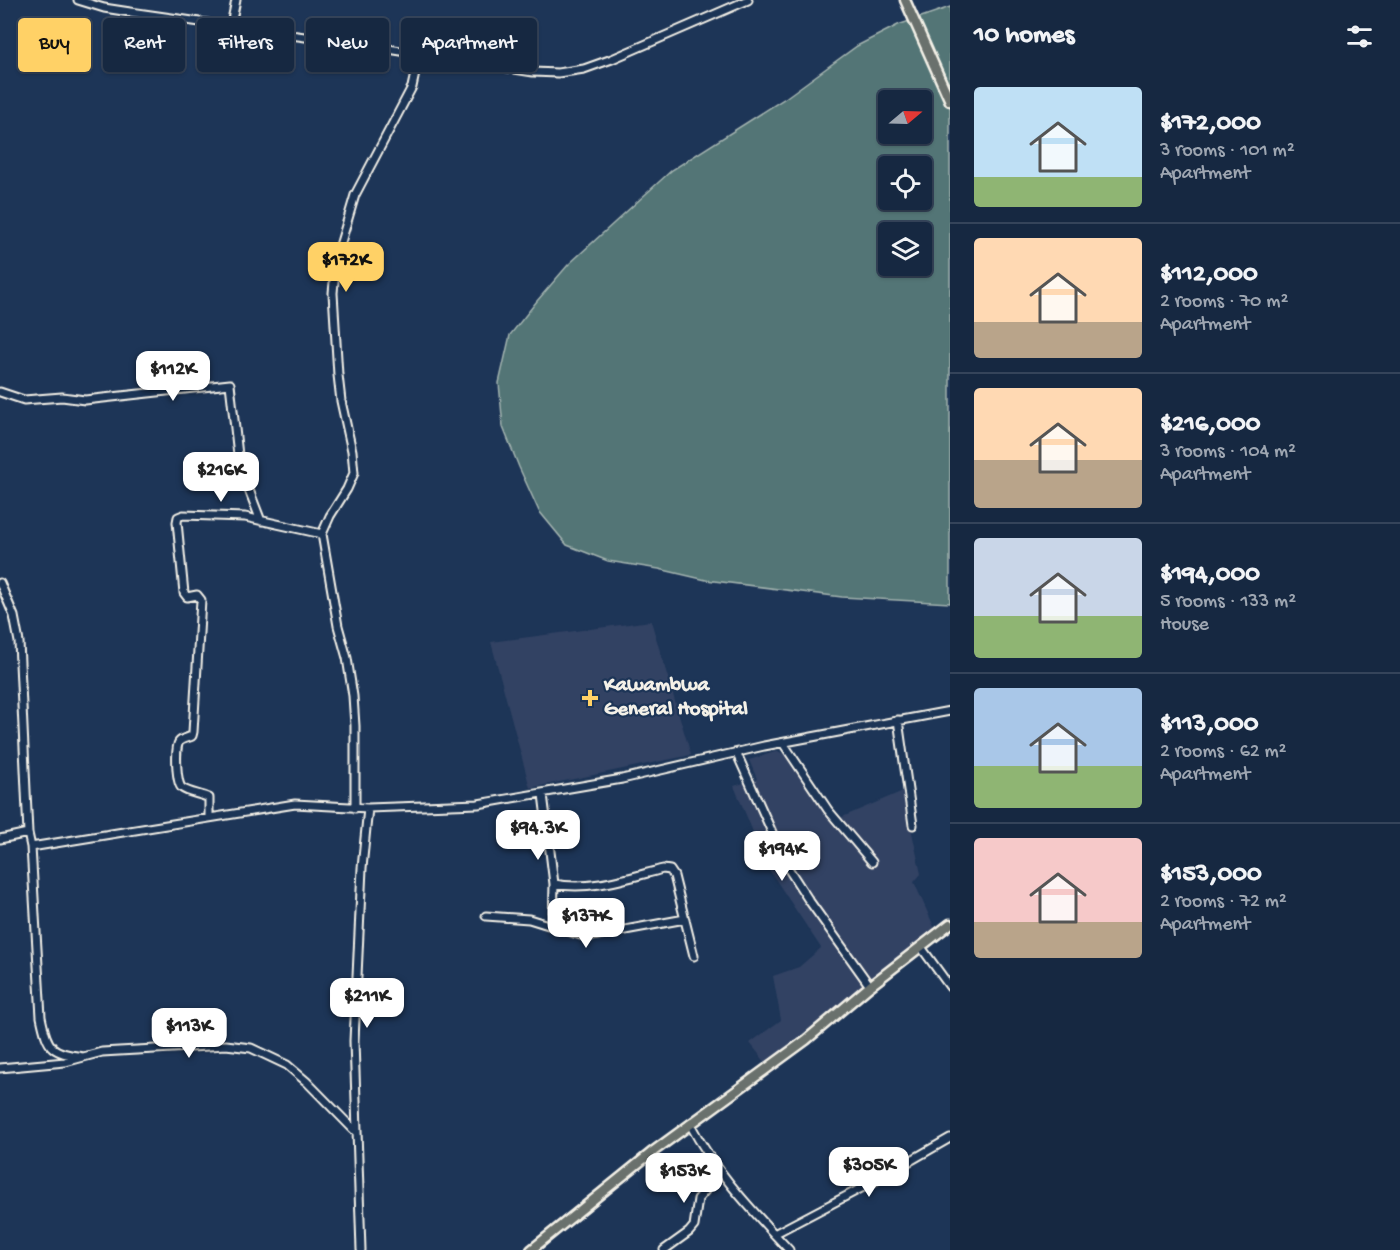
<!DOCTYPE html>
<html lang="en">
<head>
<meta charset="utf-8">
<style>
	:root { --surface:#162841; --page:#1f3048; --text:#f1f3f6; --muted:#9ea6b1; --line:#35445a; --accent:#ffd166 }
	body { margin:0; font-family:"Gochi Hand",sans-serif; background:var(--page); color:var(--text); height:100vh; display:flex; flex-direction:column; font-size:22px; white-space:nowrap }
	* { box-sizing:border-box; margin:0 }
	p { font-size:20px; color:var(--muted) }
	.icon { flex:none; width:33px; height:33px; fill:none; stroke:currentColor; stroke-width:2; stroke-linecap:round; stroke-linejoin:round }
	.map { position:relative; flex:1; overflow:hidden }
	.side { display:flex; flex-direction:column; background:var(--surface); width:450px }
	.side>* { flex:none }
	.top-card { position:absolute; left:18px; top:18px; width:570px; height:54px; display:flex; gap:12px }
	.needle { width:39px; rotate:71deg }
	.tools { position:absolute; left:878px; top:90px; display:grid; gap:12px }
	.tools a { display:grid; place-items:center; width:54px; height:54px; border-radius:6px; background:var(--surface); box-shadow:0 2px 4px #0004,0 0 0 2px var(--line); font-size:30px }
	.price { position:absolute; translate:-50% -51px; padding:0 14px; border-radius:12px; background:#fff; color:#222; font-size:20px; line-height:39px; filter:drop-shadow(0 2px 3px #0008) }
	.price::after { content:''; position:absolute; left:50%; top:36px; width:18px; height:14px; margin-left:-9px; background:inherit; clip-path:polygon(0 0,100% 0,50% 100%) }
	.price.selected { background:var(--accent); color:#111 }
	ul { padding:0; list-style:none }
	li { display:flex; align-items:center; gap:18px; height:150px; padding:0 24px }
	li+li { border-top:2px solid var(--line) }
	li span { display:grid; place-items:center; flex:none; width:168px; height:120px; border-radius:6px; color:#555 }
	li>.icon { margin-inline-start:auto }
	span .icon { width:72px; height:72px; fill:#fffc; stroke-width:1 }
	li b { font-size:26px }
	h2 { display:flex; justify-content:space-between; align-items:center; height:72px; padding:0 24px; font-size:26px }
	.tag { padding:0 21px; border-radius:6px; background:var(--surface); box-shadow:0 2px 4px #0004,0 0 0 2px var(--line); font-size:21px; line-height:54px }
	.tag.selected { background:var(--accent); color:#111 }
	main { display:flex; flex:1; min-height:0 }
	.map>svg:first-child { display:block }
</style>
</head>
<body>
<main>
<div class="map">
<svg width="950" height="1250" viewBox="0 0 950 1250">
	<rect width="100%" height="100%" fill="#1d3557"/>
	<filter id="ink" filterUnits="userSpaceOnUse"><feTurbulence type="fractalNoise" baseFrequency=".0167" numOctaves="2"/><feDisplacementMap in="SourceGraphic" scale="12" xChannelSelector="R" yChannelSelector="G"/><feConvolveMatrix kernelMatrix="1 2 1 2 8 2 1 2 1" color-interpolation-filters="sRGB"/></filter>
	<g filter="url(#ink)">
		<path fill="#324263" d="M651,621l40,134 -161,33 -39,-146z
			M778,751l11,6 44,64 70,-30 18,83 -7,8 21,47 -169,134 -16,-20 31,-23 -8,-44 26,-9 22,-19 -53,-80 -34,-82 23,-7 -8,-19z"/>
		<path fill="#527576" stroke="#a3b3af" stroke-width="1.5" fill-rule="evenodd" d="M950,7v596l-108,-6 -136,-17 -47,-11 -51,-8 -41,-16 -28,-34 -20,-44 -16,-40 -4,-44 11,-48 27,-34 31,-36 104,-95 112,-71 73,-53 41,-21zM888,100h33v34h-33zM888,166h33v34h-33zM888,232h33v34h-33z"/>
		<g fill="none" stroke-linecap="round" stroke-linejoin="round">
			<g stroke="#f4f1e8" stroke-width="11">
				<path id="minor" d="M78,0l26,8 26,4 252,36 151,24 25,1 26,-4 28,-10 136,-59
					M231,25l5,-25
					M0,392l24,8 38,-3 23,3 145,-16 9,80 22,57
					M322,534l8,-18 17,-27 7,-16 -2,-22 -11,-50 -3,-26 -5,-82 3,-34 19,-64 57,-108 7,-32
					M0,583l14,33 5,26 9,191 3,14 10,170c7,33 10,35 42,40
					M898,720l15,105
					M783,743l45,67 44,52
					M737,754l51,114 20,31 62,87
					M543,794l11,90 -1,41
					M209,818v-20c-8,-4 -20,-5 -27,-10 -6,-4 -7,-40 -3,-46 3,-4 9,-4 13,-6l1,-4 8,-132 -4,-5 -10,2 -3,-4 -7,-71 1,-5 5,-2 62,2 77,17 16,92 9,32 6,38 2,30v82
					M0,839l28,-6
					M31,847l264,-43 73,4 110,-4 144,-25 142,-33 186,-35
					M554,884c37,7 73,-6 109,-15l7,1 4,6 20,80
					M486,916l43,3 58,18 98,-18
					M921,947l29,40
					M0,1068l65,-6 37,-10 17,-1 107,-6 25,3 36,17 20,17 50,51
					M690,1124c26,49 62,86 99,126
					M774,1234l101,-53 75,-43
					M361,1250l-7,-209 8,-173 6,-60
					M664,1250l25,-18 5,-6 4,-27 22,-26"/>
			</g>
			<g stroke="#f4f1e8" stroke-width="13">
				<path id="major" d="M905,0l45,101
					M531,1250l120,-97 155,-113 64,-54 80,-62"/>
			</g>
			<use href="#minor" stroke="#1d3557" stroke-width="7"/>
			<use href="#major" stroke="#6a716d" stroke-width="8"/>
		</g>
	</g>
	<path fill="#ffd166" stroke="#1d3557" stroke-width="2" d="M587 689h6v6h6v6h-6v6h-6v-6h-6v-6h6z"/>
	<g text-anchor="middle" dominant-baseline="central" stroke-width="4.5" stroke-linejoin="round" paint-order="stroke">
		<g font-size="21" font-weight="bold" fill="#f4f1e8" stroke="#1d3557" text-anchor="start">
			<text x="604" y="686">Kawambwa<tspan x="604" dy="24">General Hospital</tspan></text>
		</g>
	</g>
</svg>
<div class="tools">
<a><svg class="needle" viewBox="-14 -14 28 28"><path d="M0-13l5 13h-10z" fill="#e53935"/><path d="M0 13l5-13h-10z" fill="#9ea6b1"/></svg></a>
<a><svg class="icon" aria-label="locate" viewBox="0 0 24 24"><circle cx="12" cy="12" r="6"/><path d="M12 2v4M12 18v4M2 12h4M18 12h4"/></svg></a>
<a><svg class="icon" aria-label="layers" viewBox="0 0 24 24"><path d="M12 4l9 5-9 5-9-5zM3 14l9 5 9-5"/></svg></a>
</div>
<b class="price selected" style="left:346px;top:293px">$172K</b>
<b class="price" style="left:173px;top:402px">$112K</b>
<b class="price" style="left:221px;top:503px">$216K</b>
<b class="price" style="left:538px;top:861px">$94.3K</b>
<b class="price" style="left:782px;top:882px">$194K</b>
<b class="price" style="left:586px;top:949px">$137K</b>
<b class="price" style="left:367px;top:1029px">$211K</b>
<b class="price" style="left:189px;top:1059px">$113K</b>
<b class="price" style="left:869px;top:1198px">$305K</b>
<b class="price" style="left:684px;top:1204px">$153K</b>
<div class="top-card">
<a class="tag selected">Buy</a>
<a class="tag">Rent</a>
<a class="tag">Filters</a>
<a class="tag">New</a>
<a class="tag">Apartment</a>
</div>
</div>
<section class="side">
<h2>10 homes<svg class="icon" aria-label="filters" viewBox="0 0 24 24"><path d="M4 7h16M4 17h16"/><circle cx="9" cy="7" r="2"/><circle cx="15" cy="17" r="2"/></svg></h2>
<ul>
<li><span style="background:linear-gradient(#bfe0f5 75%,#8fb573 0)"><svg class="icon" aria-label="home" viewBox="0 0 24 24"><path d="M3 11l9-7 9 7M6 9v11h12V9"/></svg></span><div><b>$172,000</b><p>3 rooms · 101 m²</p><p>Apartment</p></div></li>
<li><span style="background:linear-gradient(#ffd9b3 70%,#b9a48a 0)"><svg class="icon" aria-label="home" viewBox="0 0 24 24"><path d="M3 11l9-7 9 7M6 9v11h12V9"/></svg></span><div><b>$112,000</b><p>2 rooms · 70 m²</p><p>Apartment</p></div></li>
<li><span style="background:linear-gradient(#ffd9b3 60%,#b9a48a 0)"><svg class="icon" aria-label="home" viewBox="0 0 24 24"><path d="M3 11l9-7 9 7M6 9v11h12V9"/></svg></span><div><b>$216,000</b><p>3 rooms · 104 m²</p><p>Apartment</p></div></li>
<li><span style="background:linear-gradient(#c9d6e8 65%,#8fb573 0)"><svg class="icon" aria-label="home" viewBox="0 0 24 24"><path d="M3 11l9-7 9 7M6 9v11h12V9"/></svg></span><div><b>$194,000</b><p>5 rooms · 133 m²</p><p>House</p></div></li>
<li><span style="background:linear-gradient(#a9c7e8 65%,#8fb573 0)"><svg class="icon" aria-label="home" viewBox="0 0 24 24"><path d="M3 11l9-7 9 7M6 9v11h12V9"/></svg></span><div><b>$113,000</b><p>2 rooms · 62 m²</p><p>Apartment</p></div></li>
<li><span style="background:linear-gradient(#f6c9c9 70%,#b9a48a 0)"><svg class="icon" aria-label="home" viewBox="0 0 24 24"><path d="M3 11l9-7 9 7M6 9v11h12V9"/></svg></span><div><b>$153,000</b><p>2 rooms · 72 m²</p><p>Apartment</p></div></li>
</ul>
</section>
</main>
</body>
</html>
